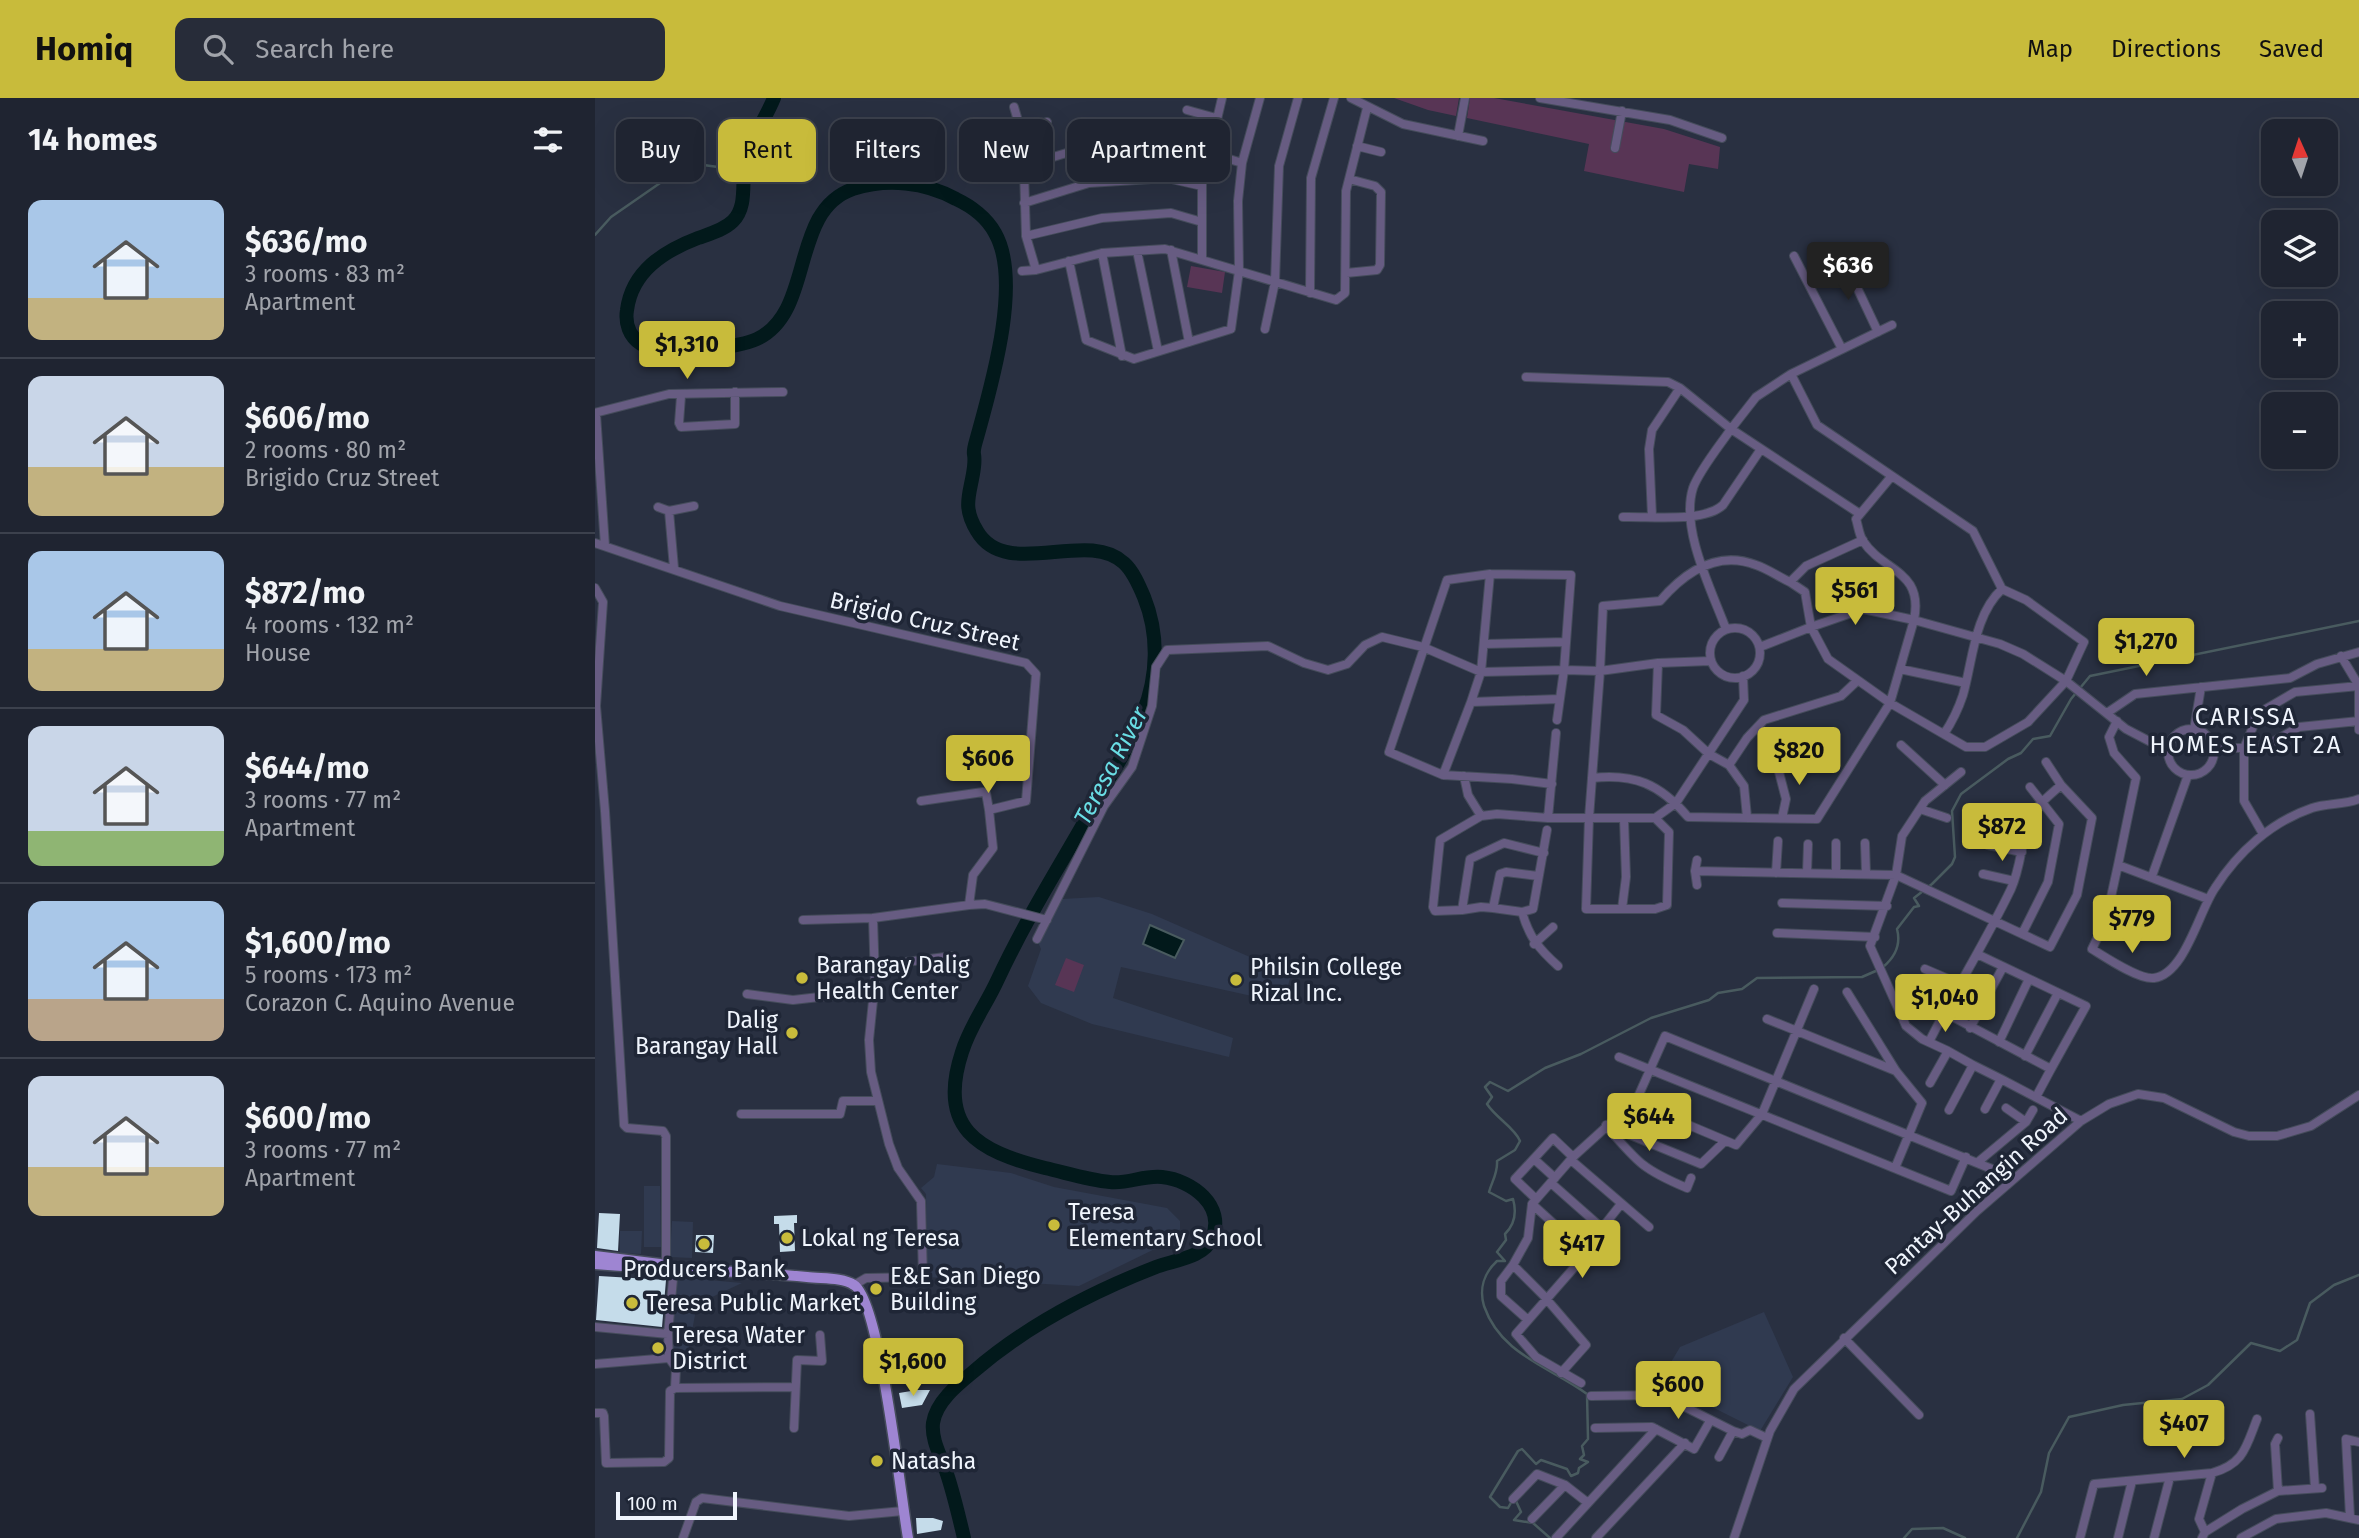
<!DOCTYPE html>
<html lang="en">
<head>
<meta charset="utf-8">
<style>
	:root { --surface:#1f2431; --page:#272c39; --text:#f1f3f6; --muted:#a1a4ab; --line:#3c414d; --accent:#c8bb3b }
	body { margin:0; font-family:"Fira Sans",sans-serif; background:var(--page); color:var(--text); height:100vh; display:flex; flex-direction:column; font-size:26px; white-space:nowrap }
	* { box-sizing:border-box; margin:0 }
	p { font-size:23px; color:var(--muted) }
	.icon { flex:none; width:38px; height:38px; fill:none; stroke:currentColor; stroke-width:2; stroke-linecap:round; stroke-linejoin:round }
	.map { position:relative; flex:1; overflow:hidden }
	.sheet { display:flex; flex-direction:column; background:var(--surface); width:595px }
	.sheet>* { flex:none }
	.banner { position:absolute; left:21px; top:21px; width:665px; height:63px; display:flex; gap:14px }
	.needle { width:46px; rotate:357deg }
	.buttons { position:absolute; left:1666px; top:21px; display:grid; gap:14px }
	.buttons a { display:grid; place-items:center; width:77px; height:77px; border-radius:14px; background:var(--surface); box-shadow:0 7px 28px #0002,0 0 0 2px var(--line); font-size:35px }
	.scale { position:absolute; left:21px; bottom:18px; width:121px; box-sizing:border-box; padding-left:7px; border:4px solid #f0f5fd; border-top:0; font-size:19px; line-height:24px; white-space:nowrap; color:#f0f5fd; -webkit-text-stroke:5px #1f2636; paint-order:stroke }
	.price { position:absolute; translate:-50% -60px; padding:0 16px; border-radius:7px; background:var(--accent); color:#111; font-size:23px; line-height:46px; filter:drop-shadow(0 2px 4px #0008) }
	.price::after { content:''; position:absolute; left:50%; top:42px; width:21px; height:16px; margin-left:-10px; background:inherit; clip-path:polygon(0 0,100% 0,50% 100%) }
	.price.current { background:#222; color:#fff }
	ul { padding:0; list-style:none }
	li { display:flex; align-items:center; gap:21px; height:175px; padding:0 28px }
	li+li { border-top:2px solid var(--line) }
	li span { display:grid; place-items:center; flex:none; width:196px; height:140px; border-radius:14px; color:#555 }
	li>.icon { margin-inline-start:auto }
	span .icon { width:84px; height:84px; fill:#fffc; stroke-width:1 }
	li b { font-size:30px }
	h2 { display:flex; justify-content:space-between; align-items:center; height:84px; padding:0 28px; font-size:30px }
	.chip { padding:0 24px; border-radius:14px; background:var(--surface); box-shadow:0 7px 28px #0002,0 0 0 2px var(--line); font-size:24px; line-height:63px }
	.chip.current { background:var(--accent); color:#111 }
	header { display:flex; align-items:center; gap:42px; box-sizing:border-box; height:98px; padding:0 35px; background:var(--accent); color:#111 }
	header strong { font-size:33px }
	nav { display:flex; gap:38px; margin-inline-start:auto; font-size:24px }
	.search { width:490px; height:63px; background:var(--page); display:flex; align-items:center; gap:18px; box-sizing:border-box; padding:0 24px; border-radius:14px; color:var(--muted); font-size:26px }
	main { display:flex; flex:1; min-height:0 }
	.map>svg:first-child { display:block }
</style>
</head>
<body>
<header>
<strong>Homiq</strong>
<div class="search"><svg class="icon" aria-label="search" viewBox="0 0 24 24"><circle cx="10" cy="10" r="6"/><path d="M15 15l6 6"/></svg>Search here</div>
<nav><a>Map</a><a>Directions</a><a>Saved</a></nav>
</header>
<main>
<section class="sheet">
<h2>14 homes<svg class="icon" aria-label="filters" viewBox="0 0 24 24"><path d="M4 7h16M4 17h16"/><circle cx="9" cy="7" r="2"/><circle cx="15" cy="17" r="2"/></svg></h2>
<ul>
<li><span style="background:linear-gradient(#a9c7e8 70%,#c2b280 0)"><svg class="icon" aria-label="home" viewBox="0 0 24 24"><path d="M3 11l9-7 9 7M6 9v11h12V9"/></svg></span><div><b>$636/mo</b><p>3 rooms · 83 m²</p><p>Apartment</p></div></li>
<li><span style="background:linear-gradient(#c9d6e8 65%,#c2b280 0)"><svg class="icon" aria-label="home" viewBox="0 0 24 24"><path d="M3 11l9-7 9 7M6 9v11h12V9"/></svg></span><div><b>$606/mo</b><p>2 rooms · 80 m²</p><p>Brigido Cruz Street</p></div></li>
<li><span style="background:linear-gradient(#a9c7e8 70%,#c2b280 0)"><svg class="icon" aria-label="home" viewBox="0 0 24 24"><path d="M3 11l9-7 9 7M6 9v11h12V9"/></svg></span><div><b>$872/mo</b><p>4 rooms · 132 m²</p><p>House</p></div></li>
<li><span style="background:linear-gradient(#c9d6e8 75%,#8fb573 0)"><svg class="icon" aria-label="home" viewBox="0 0 24 24"><path d="M3 11l9-7 9 7M6 9v11h12V9"/></svg></span><div><b>$644/mo</b><p>3 rooms · 77 m²</p><p>Apartment</p></div></li>
<li><span style="background:linear-gradient(#a9c7e8 70%,#b9a48a 0)"><svg class="icon" aria-label="home" viewBox="0 0 24 24"><path d="M3 11l9-7 9 7M6 9v11h12V9"/></svg></span><div><b>$1,600/mo</b><p>5 rooms · 173 m²</p><p>Corazon C. Aquino Avenue</p></div></li>
<li><span style="background:linear-gradient(#c9d6e8 65%,#c2b280 0)"><svg class="icon" aria-label="home" viewBox="0 0 24 24"><path d="M3 11l9-7 9 7M6 9v11h12V9"/></svg></span><div><b>$600/mo</b><p>3 rooms · 77 m²</p><p>Apartment</p></div></li>
</ul>
</section>
<div class="map">
<svg width="1764" height="1440" viewBox="0 0 1764 1440">
	<rect width="100%" height="100%" fill="#293041"/>
	<path fill="#303a50" d="M504,799l53,17 139,61 -8,28 -162,-36 -8,31 120,40 -4,19 -137,-33 -51,-21 -13,-17 13,-37 -4,-9 8,-18 17,-23z
		M342,1066l74,9 43,14 113,21 13,13v8l-4,7 -9,7 -88,43 -152,-9 -1,-83 -5,-6 13,-11z
		M49,1088h16l1,61h-17z
		M77,1123l21,1 -1,36 -22,-1z
		M25,1133h22l-1,23 -21,-1z
		M81,1179l66,6 -45,21 -9,49h-16z
		M1169,1214l29,65 -33,54 -100,-50 20,-34z"/>
	<path fill="#583555" d="M799,0h65l-3,18 -28,-6z
		M875,0h24l170,31 56,18 -2,22 -29,-5 -5,28 -100,-21 5,-27 -122,-26z
		M596,168l34,6 -3,21 -35,-6z
		M471,860l18,7 -10,27 -19,-7z"/>
	<path fill="#02191b" stroke="#495b5f" stroke-width="2" d="M555,827l34,15 -9,18 -32,-14z"/>
	<g fill="none" stroke-linecap="round" stroke-linejoin="round">
		<path stroke="#495b5f" stroke-width="2.5" d="M0,137l16,-18 78,-54 29,4 26,8
			M1288,869c12,-10 18,-23 14,-38l17,-22 5,-1 -5,-8 18,-14 20,-20 3,-7 -3,-46 9,-17 47,-35 13,-6 12,-14 17,-3 21,-37 19,-23 269,-55
			M919,1422l7,-8 -5,-11h-4l-4,7 -8,-1 -10,-10 28,-46 4,-2 14,15 5,-4 26,9 4,7 7,-3 1,-5 9,-6 -8,-3 4,-4 -2,-9 6,-7 -1,-45c-38,-28 -86,-39 -103,-88 -5,-17 0,-33 13,-45h8l-8,-9 9,-12 -1,-6c10,-10 12,-21 8,-35l-7,2 -17,-9c3,-11 9,-19 8,-31l18,-11 5,-9c-5,-13 -24,-23 -33,-37l5,-7 -7,-10 5,-5 18,9 37,-23 36,-14 70,-36 58,-18 9,-7 24,-4 15,-11 105,-1 16,-7
			M919,1422l19,3 17,15
			M1309,1440l8,-9 31,-1 22,10
			M1422,1440l24,-46 8,-39 20,-36 54,-12 59,-6 26,-14 43,-42 29,8 17,-11 13,-37 24,-18 25,-10"/>
		<path stroke="#02191b" stroke-width="14" d="M179,0c-8,20 -22,39 -28,60 -6,20 3,47 -13,63 -9,9 -24,13 -35,17 -34,13 -66,33 -71,72 -2,13 2,26 14,34 18,12 44,8 64,5 17,-2 37,-3 52,-10 58,-27 32,-128 96,-150 34,-11 72,-7 103,10 15,7 31,19 39,34 28,49 -5,157 -19,208 -5,17 0,8 -2,26 -3,26 -13,38 3,64 29,50 110,-3 147,32 9,8 15,22 20,34 15,37 14,79 -1,116 -9,25 -24,48 -37,71 -36,66 -77,128 -109,197 -11,24 -27,45 -35,71 -25,76 15,99 83,116 22,5 43,12 65,14 18,2 34,-7 52,-5 30,3 64,29 50,61 -8,20 -38,22 -56,29 -67,26 -129,58 -183,105 -16,13 -37,30 -40,51 -2,18 9,35 14,51 7,21 12,43 17,64"/>
	</g>
	<path fill="#c5dcea" d="M4,1115l21,1 -2,37 -21,-3z
		M202,1117v8h-3l1,28 -15,1 -1,-28h-5v-8z
		M101,1137h18l-1,18 -18,-1z
		M4,1178l67,4 -4,47 -66,-7z
		M322,1292h13l-8,15 -20,3 -3,-15z
		M321,1420h17l10,3 -2,9 -24,4z"/>
	<g fill="none" stroke-linecap="round" stroke-linejoin="round">
		<g stroke="#454c5b" stroke-width="10">
			<path id="minor" d="M756,0l52,26 80,17
				M945,0l130,22 52,18
				M419,9l9,31 3,98 10,34
				M592,12l29,8
				M426,33l26,-9
				M863,38l7,-38
				M762,48l24,6
				M1020,50l7,-37
				M428,68l67,-20 88,-3 64,20
				M429,105l65,-20 78,-5 35,8
				M431,138l76,-18 69,-5 31,9
				M576,152l18,92
				M542,153l21,100
				M507,155l20,103
				M1199,158l48,93
				M607,161v-76l20,-85
				M1249,162l34,72
				M474,163l17,79 48,19 97,-30 8,-58 -1,-70 4,-38 18,-65
				M427,173l14,-1 66,-17 63,-4 171,51 9,-7 1,-102 21,-83
				M751,175l31,-3 3,-5 1,-73 -6,-6 -26,-7
				M715,195l1,-115 23,-80
				M670,231l10,-47 4,-116 19,-68
				M1196,276l26,51 156,106 29,58 24,11 58,42 -18,39 60,48 42,22
				M931,279l142,5 12,6 51,41 25,-32 35,-23 101,-49
				M86,298l-2,27 2,4 54,-3v-32
				M0,315l74,-19 114,-2
				M1,316l9,132
				M63,409l11,4 25,-5
				M74,413l5,57
				M1057,418l-3,-67 3,-19 28,-42
				M1028,419c26,-1 81,6 100,-12l38,-56
				M0,445l185,63 246,57 10,11 -10,127 -37,9 4,38 -20,27 -4,30 -96,13 2,63 -6,59 2,32 18,72 9,24 23,33 2,76 -57,1 -12,7
				M0,490l8,14 -7,104 9,105 19,314 3,3 36,3 3,5v131
				M1115 555a25 25 0 1 1 50 0a25 25 0 1 1-50 0Z
				M1131,531c-14,-38 -46,-100 -33,-141 6,-17 27,-43 38,-59l129,85
				M889,546l82,-2
				M1165,549l51,-20 -6,-35 -15,-10
				M1746,558l18,30v44
				M1115,563l-52,2 -58,8 3,-65 57,-5c24,-28 57,-51 96,-36 12,4 23,12 34,17l16,-16 57,-26
				M1063,565l-2,52 27,15 26,24 20,11 15,21 3,31
				M1305,571l66,14
				M876,604l10,-30 83,-2 7,-95 -81,-1
				M1512,615l28,-19 155,-16 27,-14 42,-12
				M962,622l7,-50 36,1 -8,107
				M1522,623l-8,16 5,16 22,25 -18,87
				M1573 654a23 23 0 1 1 46 0a23 23 0 1 1-46 0Z
				M1599,632l7,-43
				M1349,636c8,-12 14,-24 19,-39 10,-35 11,-80 39,-106
				M1306,647l44,40
				M1618,650h49l37,-21 60,-6
				M1179,655l12,46 -4,19
				M1451,664l15,23
				M1134,667l18,-27 17,-18 77,-24 16,-15
				M869,678l4,19 13,21
				M957,686l-40,-5 -69,-4 28,-73 88,-3
				M326,703l62,-9 3,1 3,17
				M1325,711l27,9
				M1389,716l44,10
				M953,720l8,-85
				M994,720h66l14,14 -2,73 -12,4h-69z
				M1060,720l21,-15 68,-103 -1,-24
				M1668,736l-19,-33v-53l9,-21 -1,-10 43,-25 64,-6
				M1241,745v31
				M1270,745l1,31
				M1393,747l34,7
				M949,755l-40,-10 -34,16 -8,51 -27,1 -2,-4 7,-67 41,-24 16,-2 51,4h41l3,-40c42,-5 68,6 96,39l129,2 73,-116 24,-83 -51,-11 -52,18 17,32 62,44 76,44h19l43,-25 38,-41 -43,-27 -23,-10 -86,-24c10,-50 -31,-48 -51,-79 -4,-6 -5,-16 -7,-22l35,-42
				M1100,773l2,-11
				M1181,775l2,-32
				M1212,775l1,-29
				M1388,776l31,7
				M943,778l-32,-4 -6,2 -7,34 29,4 11,-3 14,-79
				M1557,778l36,-101
				M1102,787l-2,-14 201,4 154,72 27,-52 15,-77 -31,-33c-11,10 -27,22 -32,36 -8,22 -8,46 -18,68 -25,52 -56,101 -82,153
				M1613,801l-90,-34 -12,55 -14,29c13,8 47,31 62,29 31,-4 45,-67 61,-90 23,-36 56,-66 97,-80 16,-5 32,-3 47,-9
				M1187,805l105,3
				M374,807l16,-1 62,16
				M1027,811l4,-32 -2,-58
				M867,812l19,-3 12,1
				M927,814c7,25 17,37 36,54
				M208,822l70,-2
				M1182,835l98,4
				M1427,836l26,-52 11,-58 -29,-37
				M442,841l67,-133 28,-39 20,-61 4,-39 11,-17 101,-4 36,17 24,7 19,-6 18,-19 17,-8 41,10 58,25 9,-98 -43,6 -58,172 54,23
				M939,846l19,-17
				M280,868l78,-10
				M1330,871l35,15
				M1252,894l49,79 26,32 -27,65
				M152,896l46,6 35,-4h45
				M1324,901l132,70 35,-63 -109,-52
				M1172,921l129,52
				M1375,930l33,-61
				M1404,944l30,-63
				M1353,953l25,14
				M1430,958l33,-63
				M1024,959l332,134 15,-34
				M1406,981l80,42
				M1335,985l18,-32 -26,-12 -16,-13 -36,-80 26,-71 6,-39 23,-35 36,-29
				M1441,999l15,-28
				M1039,1004l102,43 26,-31 52,-125
				M1411,1010l20,14
				M1354,1012l24,-45 28,14 -16,30
				M146,1016h99l3,-13h33
				M1011,1027l95,39 24,-23
				M1013,1030c30,35 36,42 79,60l4,-10
				M939,1061l21,19
				M976,1062l78,67
				M1383,1064l48,-40 7,-12
				M956,1085l51,45
				M941,1101l-21,-20 38,-41 20,19
				M937,1106l54,49
				M918,1167l30,30 43,50 -25,28
				M79,1170l-6,66 1,24 7,10 -1,20
				M933,1222l-27,-24v-15l12,-16 15,-27 4,-34 41,-47 64,-58 28,-63 349,142
				M0,1229l73,7
				M1249,1240l75,77
				M0,1266l74,-6
				M986,1285l-45,-26 -20,-23 84,-96 2,-10 19,-24
				M80,1290l119,-1
				M996,1298l70,-1 72,36 9,3 8,-4 17,8
				M0,1315h8l1,3 2,47 58,-1 5,-4 1,-67 5,-3
				M1715,1316l5,74
				M199,1330l3,-68 25,1 -2,-26
				M1000,1330l57,-1 42,22 16,-28
				M1124,1359l14,-26
				M1683,1393l-3,-47 3,-6
				M918,1401l24,-25 28,11 23,18
				M1755,1419l-4,-78 13,3
				M937,1421l33,-34
				M1610,1434l-6,-13 13,-46
				M88,1440l13,-36 6,-4 147,18 54,-5
				M961,1440l100,-109
				M1001,1440l89,-95
				M1139,1440l36,-107 24,-42 183,-178 104,-90 28,-17 29,-10 26,4 70,34 15,4h28l34,-10 48,-31
				M1485,1440l14,-54 118,-11c32,-9 34,-26 45,-54
				M1523,1440l14,-57
				M1559,1440l16,-61
				M1607,1440l3,-6 37,-23 36,-18 44,-3
				M1646,1440l35,-19 50,-6 33,7"/>
		</g>
		<g stroke="#454c5b" stroke-width="13">
			<path id="major" d="M0,1158l65,8
				M0,1166c71,6 141,6 212,13 14,2 35,0 47,8 26,15 47,215 54,253"/>
		</g>
		<use href="#minor" stroke="#675c82" stroke-width="8"/>
		<use href="#major" stroke="#9e85d2" stroke-width="10"/>
	</g>
	<g fill="#c8bb3b" stroke="#1f2636" stroke-width="2.5">
		<circle cx="207" cy="880" r="7"/>
		<circle cx="641" cy="882" r="7"/>
		<circle cx="197" cy="935" r="7"/>
		<circle cx="459" cy="1127" r="7"/>
		<circle cx="192" cy="1140" r="7"/>
		<circle cx="109" cy="1146" r="7"/>
		<circle cx="281" cy="1191" r="7"/>
		<circle cx="37" cy="1205" r="7"/>
		<circle cx="63" cy="1250" r="7"/>
		<circle cx="282" cy="1363" r="7"/>
	</g>
	<g text-anchor="middle" dominant-baseline="central" stroke-width="7" stroke-linejoin="round" paint-order="stroke">
		<g font-size="23" fill="#f0f5fd" stroke="#1f2636">
			<text transform="translate(330 523) rotate(13)">Brigido Cruz Street</text>
			<text transform="translate(1381 1093) rotate(-42)">Pantay-Buhangin Road</text>
		</g>
		<g font-size="23" fill="#f0f5fd" stroke="#1f2636" text-anchor="start">
			<text x="221" y="867">Barangay Dalig<tspan x="221" dy="26">Health Center</tspan></text>
			<text x="655" y="869">Philsin College<tspan x="655" dy="26">Rizal Inc.</tspan></text>
			<text x="183" y="922" text-anchor="end">Dalig<tspan x="183" dy="26">Barangay Hall</tspan></text>
			<text x="473" y="1114">Teresa<tspan x="473" dy="26">Elementary School</tspan></text>
			<text x="206" y="1140">Lokal ng Teresa</text>
			<text x="109" y="1171" text-anchor="middle">Producers Bank</text>
			<text x="295" y="1178">E&amp;E San Diego<tspan x="295" dy="26">Building</tspan></text>
			<text x="51" y="1205">Teresa Public Market</text>
			<text x="77" y="1237">Teresa Water<tspan x="77" dy="26">District</tspan></text>
			<text x="296" y="1363">Natasha</text>
		</g>
		<g font-size="24" letter-spacing="2" fill="#f0f5fd" stroke="#1f2636">
			<text x="1651" y="619">CARISSA<tspan x="1651" dy="28">HOMES EAST 2A</tspan></text>
		</g>
		<g font-size="24" font-style="italic" fill="#69dde4" stroke="#1f2636">
			<text transform="translate(516 668) rotate(-62)">Teresa River</text>
		</g>
	</g>
</svg>
<div class="buttons">
<a><svg class="needle" viewBox="-14 -14 28 28"><path d="M0-13l5 13h-10z" fill="#e53935"/><path d="M0 13l5-13h-10z" fill="#a1a4ab"/></svg></a>
<a><svg class="icon" aria-label="layers" viewBox="0 0 24 24"><path d="M12 4l9 5-9 5-9-5zM3 14l9 5 9-5"/></svg></a>
<a>+</a>
<a>−</a>
</div>
<div class="scale">100 m</div>
<b class="price current" style="left:1253px;top:204px">$636</b>
<b class="price" style="left:92px;top:283px">$1,310</b>
<b class="price" style="left:1260px;top:529px">$561</b>
<b class="price" style="left:1551px;top:580px">$1,270</b>
<b class="price" style="left:1204px;top:689px">$820</b>
<b class="price" style="left:393px;top:697px">$606</b>
<b class="price" style="left:1407px;top:765px">$872</b>
<b class="price" style="left:1537px;top:857px">$779</b>
<b class="price" style="left:1350px;top:936px">$1,040</b>
<b class="price" style="left:1054px;top:1055px">$644</b>
<b class="price" style="left:987px;top:1182px">$417</b>
<b class="price" style="left:318px;top:1300px">$1,600</b>
<b class="price" style="left:1083px;top:1323px">$600</b>
<b class="price" style="left:1589px;top:1362px">$407</b>
<div class="banner">
<a class="chip">Buy</a>
<a class="chip current">Rent</a>
<a class="chip">Filters</a>
<a class="chip">New</a>
<a class="chip">Apartment</a>
</div>
</div>
</main>
</body>
</html>
